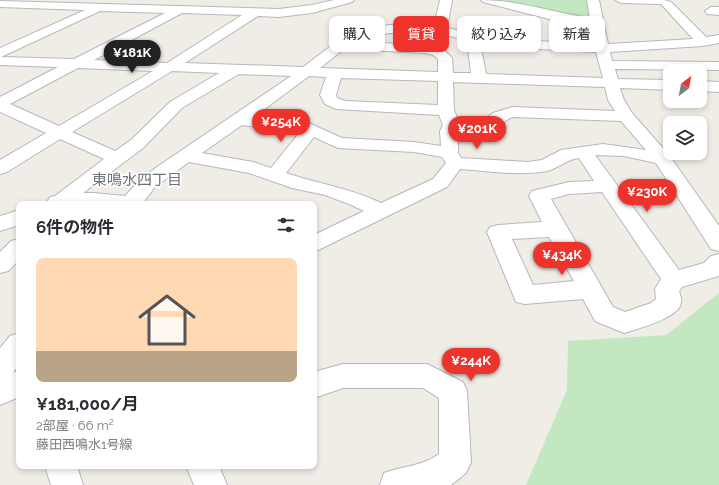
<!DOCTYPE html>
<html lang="ja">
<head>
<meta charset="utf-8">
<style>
	:root { --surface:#fff; --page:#f7f7f7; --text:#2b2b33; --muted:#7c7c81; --line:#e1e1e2; --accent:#ee332c }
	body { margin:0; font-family:Raleway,"Noto Sans JP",sans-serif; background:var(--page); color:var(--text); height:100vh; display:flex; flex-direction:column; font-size:15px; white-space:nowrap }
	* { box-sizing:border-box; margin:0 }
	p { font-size:13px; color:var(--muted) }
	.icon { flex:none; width:22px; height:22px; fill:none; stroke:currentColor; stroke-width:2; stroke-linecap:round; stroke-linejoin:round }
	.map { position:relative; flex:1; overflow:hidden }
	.drawer { position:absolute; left:16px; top:201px; width:301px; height:268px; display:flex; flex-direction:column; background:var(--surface); border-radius:8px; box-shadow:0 2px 6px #0003 }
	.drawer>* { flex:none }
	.banner { position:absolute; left:329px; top:16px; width:330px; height:36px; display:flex; gap:8px }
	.needle { width:26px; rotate:32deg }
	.controls { position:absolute; left:663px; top:64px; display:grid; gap:8px }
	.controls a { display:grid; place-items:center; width:44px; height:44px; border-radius:8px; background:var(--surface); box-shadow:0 2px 6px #0003; font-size:20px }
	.price { position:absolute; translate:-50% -34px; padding:0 9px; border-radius:14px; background:var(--accent); color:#fff; font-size:13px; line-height:26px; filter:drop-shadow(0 1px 2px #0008) }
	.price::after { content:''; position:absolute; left:50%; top:24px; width:12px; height:9px; margin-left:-6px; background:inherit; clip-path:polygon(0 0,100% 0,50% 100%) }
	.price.selected { background:#222; color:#fff }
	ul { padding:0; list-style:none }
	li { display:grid; align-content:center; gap:8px; height:212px; padding:0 20px }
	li+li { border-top:1px solid var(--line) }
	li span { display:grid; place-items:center; height:124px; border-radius:8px; color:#555 }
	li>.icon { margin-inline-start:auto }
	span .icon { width:72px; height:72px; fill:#fffc; stroke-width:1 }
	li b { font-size:17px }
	h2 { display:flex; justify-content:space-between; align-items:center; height:48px; padding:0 20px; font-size:17px }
	.chip { padding:0 14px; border-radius:8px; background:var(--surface); box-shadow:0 2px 6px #0003; font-size:14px; line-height:36px }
	.chip.selected { background:var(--accent); color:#fff }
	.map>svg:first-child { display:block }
</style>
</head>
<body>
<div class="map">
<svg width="719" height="485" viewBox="0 0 719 485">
	<rect width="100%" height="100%" fill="#efede5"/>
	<path fill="#c2e7c1" d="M496,0h93l4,20z
		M719,293v192h-193l41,-95 1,-49 98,-6z"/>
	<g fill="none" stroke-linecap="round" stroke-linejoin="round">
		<g stroke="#b5b8bc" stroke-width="2">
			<path id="minor" d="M334,0h20l-2,2 -40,11 -33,4 -21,-1 -73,47 118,4 32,-24 10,-6 17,-6 27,-6 45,1 6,-26h12l-5,28 51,11 97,5 -3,-18 -31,-4 -78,-20 -2,-2c37,0 73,13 109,18l-3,-18h12l9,44 85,-5 -32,-35 -40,-1 -6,-3h49l7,2 35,35 13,-2v8l-16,3 -93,6 2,9 107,1v8l-104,-1 3,10 52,1v10l-50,-2 4,12 8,13 37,42 50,71v25l-8,-2 -55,-86 -32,-7 -29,-1 84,115 25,-7 7,-7 8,-2v22l-37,11 -3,4c1,3 3,9 2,12 -2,15 -44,26 -57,30l-29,-12 -12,-22 -58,5 -9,-2 -29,-70 3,-5 8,-2 44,-3 -13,-26 3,-5 37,-9 25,-1 -15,-23c-12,1 -20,10 -32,13 -28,5 -58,0 -87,-2l-13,18 -133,65v-17l50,-24 -15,-7 -24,-9 -33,-7 -43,-15 -60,-11 -34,25 -13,17h-94l-1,-2 3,-5 5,-1 49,-37 -44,-20 -53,33 -7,2v-14l46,-27 -46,-21v-15l58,-30 -58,-2v-17l85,-38 -85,-3v-6l279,8 33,-4zM100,11l65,2 -91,46 -73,-2zM182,13l60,2 -75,48 -73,-3zM389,33l51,1 27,6 4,33h-18l-1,-15 -9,-9 -16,-4 -71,-3zM480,43l18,4 98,5 7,26 -117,-4zM344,49l82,4 7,2 5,4v13l-118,-4zM78,68l75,3 -94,55 -49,-22zM172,71l47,2 -49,29 -39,38 -16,11 -43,-19zM239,74l52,2 -134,91 -16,12 -16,17 -32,-3h-10l60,-45 39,-40zM309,76l17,1 -6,18 5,9 11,5 103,6 4,10 -3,6 1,15 -27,-4 -72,-4 -31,-14 -57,-7zM341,78l97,3v24l-93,-4 -8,-3 -1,-3zM453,82l152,5 3,13 7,11 -103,-4 -19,6 -8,6 -7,2 -20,-1 -4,-10zM513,117l108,4 25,29 -43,-6 -42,6 -19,10 -14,2 -67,-4 -3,-5v-23c12,1 27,2 38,-3 7,-3 10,-8 17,-10zM242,125l57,8 -28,35 -18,-6 -51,-9zM314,137l24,11 76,4 28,5 4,6 -13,16 -52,24c-31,-15 -63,-19 -95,-30zM602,192l59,87 -6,10 1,10 -5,4 -26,9 -12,-5 -62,-108 18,-5zM549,237l25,44 -41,4 -21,-46z
				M711,7h8v8l-12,-1 -2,-3z
				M700,81l19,1v10l-19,-1z
				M19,210v15l-19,6v-15z
				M19,239v21l-11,11 -8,2v-21l11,-11z
				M19,333v31l-6,9 6,-3v27l-19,8v-57l10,-12z
				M343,364h84l36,18 4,9 4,71 -5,11 -15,12h-71l4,-12c19,-7 39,-7 55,-19v-56l-16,-10h-80l-29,10v-26z
				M45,466h32l6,19h-32z
				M186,466h33l8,19h-33z"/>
		</g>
		<use href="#minor" fill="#fff" fill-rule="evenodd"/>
	</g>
	<g text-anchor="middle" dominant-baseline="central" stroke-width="3.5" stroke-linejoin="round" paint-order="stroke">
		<g font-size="15" fill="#6d7378" stroke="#fff">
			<text x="137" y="180">東鳴水四丁目</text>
		</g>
	</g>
</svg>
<div class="controls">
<a><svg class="needle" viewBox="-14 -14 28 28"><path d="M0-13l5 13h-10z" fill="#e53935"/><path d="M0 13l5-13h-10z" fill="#7c7c81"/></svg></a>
<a><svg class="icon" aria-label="layers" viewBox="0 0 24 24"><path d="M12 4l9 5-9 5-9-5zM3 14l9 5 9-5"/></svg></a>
</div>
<b class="price selected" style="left:132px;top:74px">¥181K</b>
<b class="price" style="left:281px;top:143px">¥254K</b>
<b class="price" style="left:477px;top:150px">¥201K</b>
<b class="price" style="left:647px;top:213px">¥230K</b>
<b class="price" style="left:562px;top:276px">¥434K</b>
<b class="price" style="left:471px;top:382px">¥244K</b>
<div class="banner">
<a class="chip">購入</a>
<a class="chip selected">賃貸</a>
<a class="chip">絞り込み</a>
<a class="chip">新着</a>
</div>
<section class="drawer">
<h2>6件の物件<svg class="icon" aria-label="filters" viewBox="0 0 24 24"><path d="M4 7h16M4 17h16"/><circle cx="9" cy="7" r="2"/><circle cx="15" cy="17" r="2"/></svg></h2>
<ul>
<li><span style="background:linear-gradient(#ffd9b3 75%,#b9a48a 0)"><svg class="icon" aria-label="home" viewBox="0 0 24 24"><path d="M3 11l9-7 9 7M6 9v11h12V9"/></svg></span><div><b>¥181,000/月</b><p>2部屋 · 66 m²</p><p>藤田西鳴水1号線</p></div></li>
</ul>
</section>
</div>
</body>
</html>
